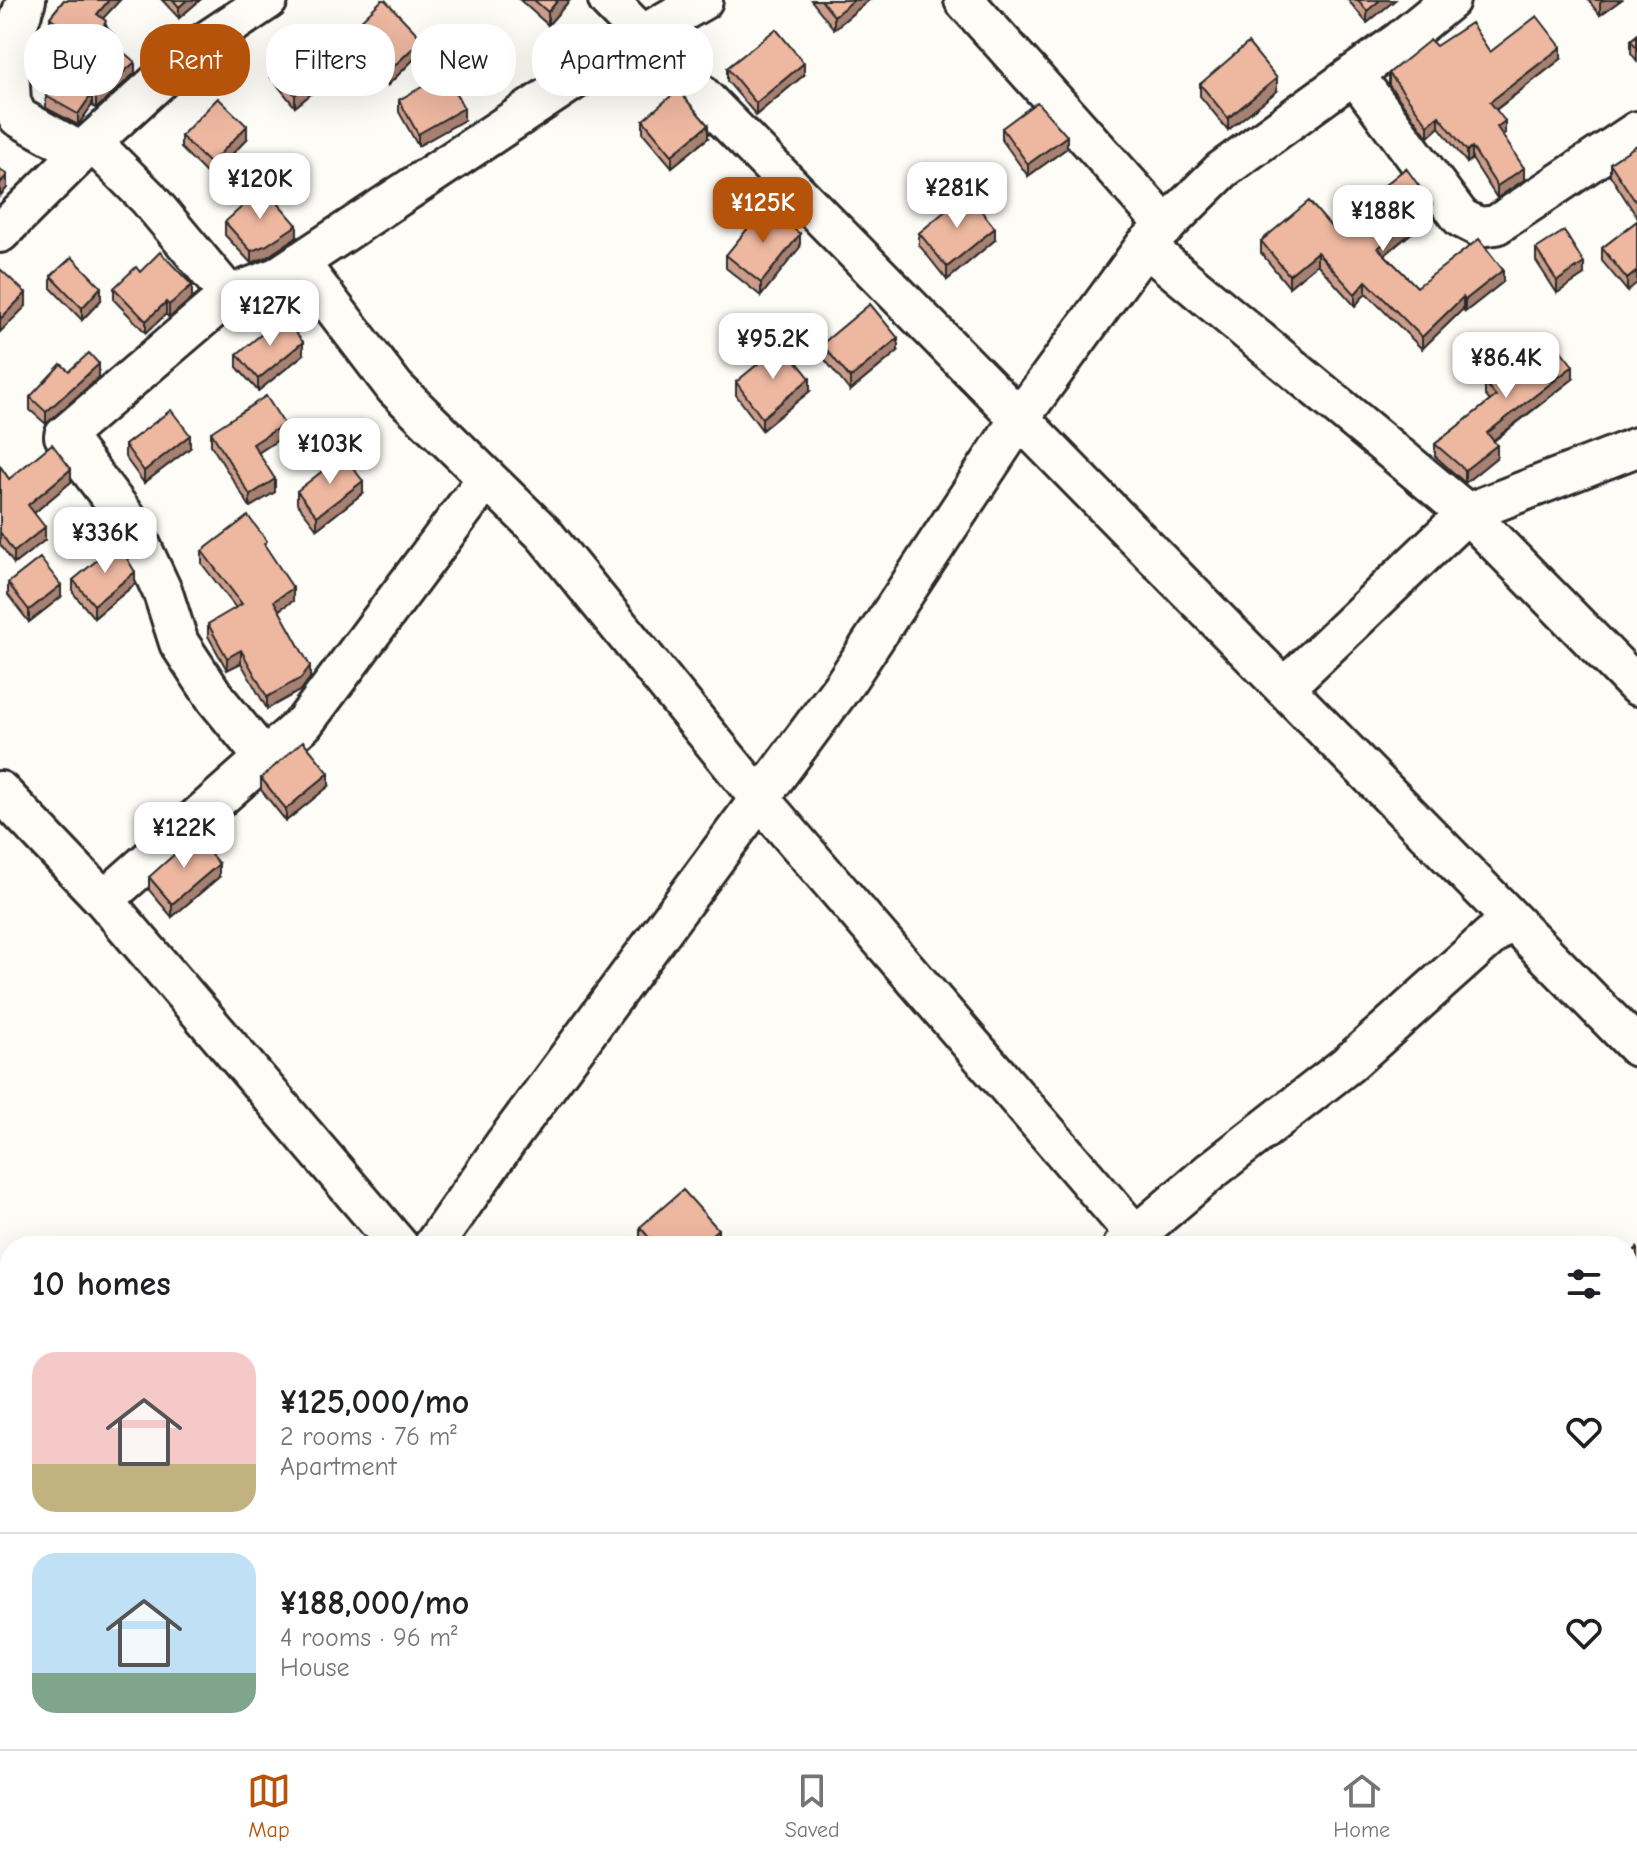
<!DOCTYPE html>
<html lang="en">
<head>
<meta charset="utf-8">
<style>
	:root { --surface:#fff; --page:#f6f6f6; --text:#202124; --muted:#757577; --line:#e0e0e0; --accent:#b45309 }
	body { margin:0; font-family:"Comic Neue",sans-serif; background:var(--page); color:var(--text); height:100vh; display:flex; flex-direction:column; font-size:30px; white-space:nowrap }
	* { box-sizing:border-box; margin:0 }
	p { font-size:26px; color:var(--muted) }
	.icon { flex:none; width:44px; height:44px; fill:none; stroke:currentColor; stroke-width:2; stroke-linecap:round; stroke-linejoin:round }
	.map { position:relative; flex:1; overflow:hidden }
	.drawer { position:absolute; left:0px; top:1236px; width:1638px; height:514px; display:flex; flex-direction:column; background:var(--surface); border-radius:32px 32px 0 0; box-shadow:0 8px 32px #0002 }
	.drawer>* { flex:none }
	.hud { position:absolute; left:24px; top:24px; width:800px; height:72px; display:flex; gap:16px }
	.price { position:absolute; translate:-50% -68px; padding:0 18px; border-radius:16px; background:#fff; color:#222; font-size:26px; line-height:52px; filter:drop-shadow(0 2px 4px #0008) }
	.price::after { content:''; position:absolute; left:50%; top:48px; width:24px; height:18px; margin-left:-12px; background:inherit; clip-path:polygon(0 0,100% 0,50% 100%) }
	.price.active { background:var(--accent); color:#fff }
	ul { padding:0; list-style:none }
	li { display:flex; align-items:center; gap:24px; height:200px; padding:0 32px }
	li+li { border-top:2px solid var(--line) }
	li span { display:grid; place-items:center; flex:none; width:224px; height:160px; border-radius:24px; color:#555 }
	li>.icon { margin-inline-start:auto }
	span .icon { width:96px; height:96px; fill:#fffc; stroke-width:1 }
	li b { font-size:34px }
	h2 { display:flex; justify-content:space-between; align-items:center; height:96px; padding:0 32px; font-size:34px }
	.pill { padding:0 28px; border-radius:32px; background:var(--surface); box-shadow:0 8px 32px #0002; font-size:28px; line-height:72px }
	.pill.active { background:var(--accent); color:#fff }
	.menu { display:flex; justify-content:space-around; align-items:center; height:112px; border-top:2px solid var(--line); background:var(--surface); font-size:22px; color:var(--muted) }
	.menu a { display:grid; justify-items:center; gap:4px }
	.menu .active { color:var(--accent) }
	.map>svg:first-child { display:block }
</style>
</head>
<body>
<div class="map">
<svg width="1637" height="1749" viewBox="0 0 1637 1749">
	<rect width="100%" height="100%" fill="#fdfcf7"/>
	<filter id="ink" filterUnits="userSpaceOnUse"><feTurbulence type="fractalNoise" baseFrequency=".0125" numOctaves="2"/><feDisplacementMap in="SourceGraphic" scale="16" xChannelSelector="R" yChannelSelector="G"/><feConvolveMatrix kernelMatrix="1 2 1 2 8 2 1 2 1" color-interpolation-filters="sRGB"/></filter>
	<g filter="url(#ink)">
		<path fill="#f8e7dd" d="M129,1740h631l8,9h-646z"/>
		<path fill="#badc96" stroke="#728460" stroke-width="2" d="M160,1740h499l10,9h-499z"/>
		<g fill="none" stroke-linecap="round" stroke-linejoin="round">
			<path stroke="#6b8ea4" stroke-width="9" d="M108,1749l6,-9"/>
			<g stroke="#2b2b2b" stroke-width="44">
				<path id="minor" d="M26,0l-18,54 3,48 7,15 63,35
					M608,0l1029,1047
					M964,0l202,226
					M1354,74l107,144 18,9 17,-2 141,-94
					M92,142l56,56 81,97
					M0,233l92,-91 101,-92 75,-50
					M1145,246l322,267 170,173
					M299,262l96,126 149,146 215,264 386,448
					M1285,687l182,-174 170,-66
					M264,758l-48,-59 -37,-56 -16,-50 -32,-69 -67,-88 165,-141 48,-18 365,-242 61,-35
					M0,791l104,109 295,346
					M104,900l200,-177 183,-245
					M433,1246l73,-104 339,-459 175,-265 125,-172 77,-76 179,-130 49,-40
					M1123,1246l88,-75 136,-106 163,-146
					M1628,1584l9,-7
					M0,1616l10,13
					M809,1740l7,9
					M1557,1740l8,9
					M61,1749l7,-9
					M1434,1749l10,-9"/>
			</g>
			<use href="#minor" stroke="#fdfcf7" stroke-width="38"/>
		</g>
		<path fill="#cc9d8a" stroke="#2b2b2b" stroke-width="2" d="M64,0h56l-17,18 11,26 21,29 -39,36 -4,-4 -14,20 -32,-17v-12l36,-41 -32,-27v-11z
			M162,0h38l-21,18z
			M520,0h50l-22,25z
			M811,0h58l-35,29z
			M1348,0h47l-28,23z
			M1588,0h33l-21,15z
			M349,32l73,19 -34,34 -39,-40z
			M1637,35v26l-6,-8v-13z
			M1436,46l125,13 -65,51 9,23 -3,2 22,45 -27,18 -25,-39 -5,4 -28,-36 -11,10 -39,-52v-12z
			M270,63l57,18 -32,26 -25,-31z
			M727,68l77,7 -48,40 -29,-34z
			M1200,84l77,7 -49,39 -28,-34z
			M399,100l65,20 -46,26 -19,-34z
			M643,120l65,18 -36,29 -29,-34z
			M1002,128l65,20 -39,28 -26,-36z
			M181,136l66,3 -37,38 -29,-29z
			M1637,145v72l-27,-42v-12z
			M1432,216l-47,39 32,32 86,-5 -38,30 -2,-3 -41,40 -56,-56 -11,13 -38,-42 -28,23 -28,-34v-12l71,-13z
			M1637,221l-10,70 -25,-30v-13z
			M225,222l72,15 -30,20 -16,6 -26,-28z
			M919,233l76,7 -48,40 -28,-35z
			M800,247l-39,49 -35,-28v-13z
			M1536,249l48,26 -27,18 -21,-32z
			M140,272l52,26 -23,20 -3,-4 -20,19 -32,-33v-12z
			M51,276l50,24 -19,20 -31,-32z
			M822,344l76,7 -48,40 -28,-35z
			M237,354l66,1 -45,36 -21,-24z
			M69,371l30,6 -53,47 -16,-14v-13z
			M1573,379l-79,62 3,16 -32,26 -30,-27v-12l55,-43 -5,-6v-12z
			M736,382l74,9 -48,39 -26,-35z
			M211,432l73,4 -26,17 17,39 -25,15 -39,-62z
			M125,445l65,3 -46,35 -19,-26z
			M0,466l9,13 62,3 -37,31 11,27 -31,24 -14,-20z
			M297,491l66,2 -46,36 -20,-26z
			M267,549l26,52 -14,9 31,68 -9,12 -34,19 -26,-46 -14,7 -19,-34v-12l28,-16 -34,-44v-13z
			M73,580l62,4 -41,34 -21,-25z
			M8,583l53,14 -32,25 -21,-27z
			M261,778l68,8 -43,35 -25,-31z
			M149,877h70l-47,40 -23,-27z
			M640,1227l78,15 -5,4h-68l-5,-6z"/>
		<path fill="#a68070" stroke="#2b2b2b" stroke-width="2" d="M109,0h11l-23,25v-11z
			M187,0h13l-21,18v-11z
			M558,0h12l-22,25v-13z
			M854,0h15l-35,29v-13z
			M1380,0h15l-28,23v-12z
			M1604,0h17l-21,15v-12z
			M422,39v12l-34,34v-13z
			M1561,47v12l-71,55v-12z
			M135,62v11l-39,36v-12z
			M804,63v12l-48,40v-12z
			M327,68v13l-32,26v-12z
			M1277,78v13l-49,39v-12z
			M92,94v11l-14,20v-11z
			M464,108v12l-46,26v-12z
			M1439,116v11l-11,10v-12z
			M1505,121v12l-8,6v-12z
			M708,125v13l-36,29v-12z
			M247,126v13l-37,38v-13z
			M1067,136v12l-39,28v-12z
			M1472,147v12l-5,4v-12z
			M1524,168v12l-27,18v-12z
			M7,175v13l-7,8v-13z
			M1432,204v12l-54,44v-12z
			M297,225v12l-30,20 -16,6v-12z
			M995,228v12l-48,40v-13z
			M800,234v13l-39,49v-13z
			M1317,252v12l-28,23v-12z
			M1584,263v12l-27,18v-12z
			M1503,270v12l-38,30v-12z
			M1637,271v12l-10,8v-12z
			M1366,281v12l-11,13v-12z
			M192,285v13l-23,20v-13z
			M101,287v13l-19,20v-12z
			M26,293v13l-26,26v-13z
			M1463,297v12l-41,40v-12z
			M166,302v12l-20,19v-12z
			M898,338v13l-48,40v-13z
			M303,342v13l-45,36v-12z
			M99,364v13l-53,47v-12z
			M1573,366v13l-86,66v-12z
			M810,378v13l-48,39v-12z
			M284,424v12l-31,20v-12z
			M190,435v13l-46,35v-12z
			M1497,445v12l-32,26v-13z
			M71,469v13l-43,36v-13z
			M275,479v13l-25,15v-12z
			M363,481v12l-46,36v-13z
			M45,527v13l-31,24v-12z
			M135,572v12l-41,34v-13z
			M61,585v12l-32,25v-12z
			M293,588v13l-19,12v-12z
			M241,650v13l-14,7v-12z
			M310,666v12l-9,12 -34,19v-12z
			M329,773v13l-43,35v-12z
			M219,864v13l-47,40v-13z
			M718,1229v13l-5,4h-15z
			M1637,1289v16l-9,8v-16z"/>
		<path fill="#edb7a0" stroke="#2b2b2b" stroke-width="2" d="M64,0h45l-12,14 9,7 -2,4 10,10 -4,6 25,21 -39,35 -4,-3 -14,20 -32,-18 42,-47 -38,-32z
			M173,0h14l-8,7z
			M382,0h3l37,39 -34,33 -39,-40z
			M534,0h24l-10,12z
			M821,0h33l-20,16z
			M1358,0h22l-13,11z
			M1537,16l24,31 -71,55 15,19 -8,6 27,41 -27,18 -25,-39 -5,4 -28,-35 -11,9 -39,-52 41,-33 6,6 35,-23 19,29z
			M776,29l28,34 -48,40 -29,-35z
			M1637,35v13l-6,-8z
			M1248,43l29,35 -49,40 -28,-34z
			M308,45l19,23 -32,27 -25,-32 21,-16 9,5z
			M445,74l19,34 -46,26 -19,-34z
			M678,90l30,35 -36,30 -29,-35z
			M218,98l29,28 -37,38 -29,-28z
			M1037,102l30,34 -39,28 -26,-36z
			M1637,145v59l-27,-41z
			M1406,168l26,36 -54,44 39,39 62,-48 24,31 -38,30 -2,-3 -41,40 -56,-56 -11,13 -38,-42 -28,23 -28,-34 48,-40 23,27z
			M0,169l7,6 -7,8z
			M264,187l33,38 -30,20 -16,6 -26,-29z
			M967,193l28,35 -48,39 -28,-34z
			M766,206l34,28 -39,49 -35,-28z
			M1637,221v50l-10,8 -25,-31z
			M1564,231l20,32 -27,18 -21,-32z
			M160,252l32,33 -23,20 -3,-3 -20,19 -32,-33 22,-21 4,5z
			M72,257l29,30 -19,21 -31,-32z
			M0,269l26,24 -26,26z
			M870,304l28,34 -48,40 -28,-34z
			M283,317l20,25 -45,37 -21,-25z
			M1548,334l25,32 -86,67 10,12 -32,25 -30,-26 61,-48 -11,-13z
			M782,344l28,34 -48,40 -26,-36z
			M89,353l10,11 -53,48 -16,-15 31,-33 8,7z
			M266,396l18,28 -31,20 22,35 -25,16 -39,-63z
			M171,410l19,25 -46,36 -19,-26z
			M52,444l19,25 -43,36 17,22 -31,25 -14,-20v-66l9,13z
			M343,455l20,26 -46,35 -20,-25z
			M248,516l19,25 -3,3 29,44 -19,13 36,65 -9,12 -34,19 -26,-47 -14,8 -19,-34 34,-20 -40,-53z
			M118,543l17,29 -41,33 -21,-25z
			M40,558l21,27 -32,25 -21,-27z
			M303,741l26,32 -43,36 -25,-31z
			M195,836l24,28 -47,40 -23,-27z
			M683,1190l35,39 -20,17h-42l-16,-19z
			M1637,1248v41l-9,8v-41z
			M1094,1740h249l5,5 -4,4h-260z"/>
	</g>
</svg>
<b class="price" style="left:260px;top:221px">¥120K</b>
<b class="price" style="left:957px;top:230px">¥281K</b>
<b class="price active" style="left:763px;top:245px">¥125K</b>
<b class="price" style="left:1383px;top:253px">¥188K</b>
<b class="price" style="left:270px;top:348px">¥127K</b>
<b class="price" style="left:773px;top:381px">¥95.2K</b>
<b class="price" style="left:1506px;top:400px">¥86.4K</b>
<b class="price" style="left:330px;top:486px">¥103K</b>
<b class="price" style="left:105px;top:575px">¥336K</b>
<b class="price" style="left:184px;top:870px">¥122K</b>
<div class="hud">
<a class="pill">Buy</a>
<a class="pill active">Rent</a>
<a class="pill">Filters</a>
<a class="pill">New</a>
<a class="pill">Apartment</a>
</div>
<section class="drawer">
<h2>10 homes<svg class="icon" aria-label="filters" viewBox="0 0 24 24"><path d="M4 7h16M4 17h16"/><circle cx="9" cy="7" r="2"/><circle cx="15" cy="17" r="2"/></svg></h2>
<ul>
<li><span style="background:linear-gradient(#f6c9c9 70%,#c2b280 0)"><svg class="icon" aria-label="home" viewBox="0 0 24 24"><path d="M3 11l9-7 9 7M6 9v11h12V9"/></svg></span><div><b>¥125,000/mo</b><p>2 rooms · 76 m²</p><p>Apartment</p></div><svg class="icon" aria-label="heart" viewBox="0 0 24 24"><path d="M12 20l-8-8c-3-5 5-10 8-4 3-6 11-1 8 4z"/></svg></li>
<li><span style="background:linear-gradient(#bfe0f5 75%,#7fa58c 0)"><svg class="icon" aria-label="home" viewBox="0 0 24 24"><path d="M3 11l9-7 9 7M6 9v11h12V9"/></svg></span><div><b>¥188,000/mo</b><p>4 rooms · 96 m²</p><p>House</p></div><svg class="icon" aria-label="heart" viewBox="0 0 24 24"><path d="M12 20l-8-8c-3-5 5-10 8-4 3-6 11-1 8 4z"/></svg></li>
</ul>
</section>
</div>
<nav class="menu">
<a class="active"><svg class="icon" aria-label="map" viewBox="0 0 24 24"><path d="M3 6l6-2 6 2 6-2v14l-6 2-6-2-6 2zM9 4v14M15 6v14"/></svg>Map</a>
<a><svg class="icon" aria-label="saved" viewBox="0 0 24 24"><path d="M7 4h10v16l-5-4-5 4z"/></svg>Saved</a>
<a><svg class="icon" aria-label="home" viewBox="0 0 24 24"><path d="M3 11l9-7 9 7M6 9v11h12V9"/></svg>Home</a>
</nav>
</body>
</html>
